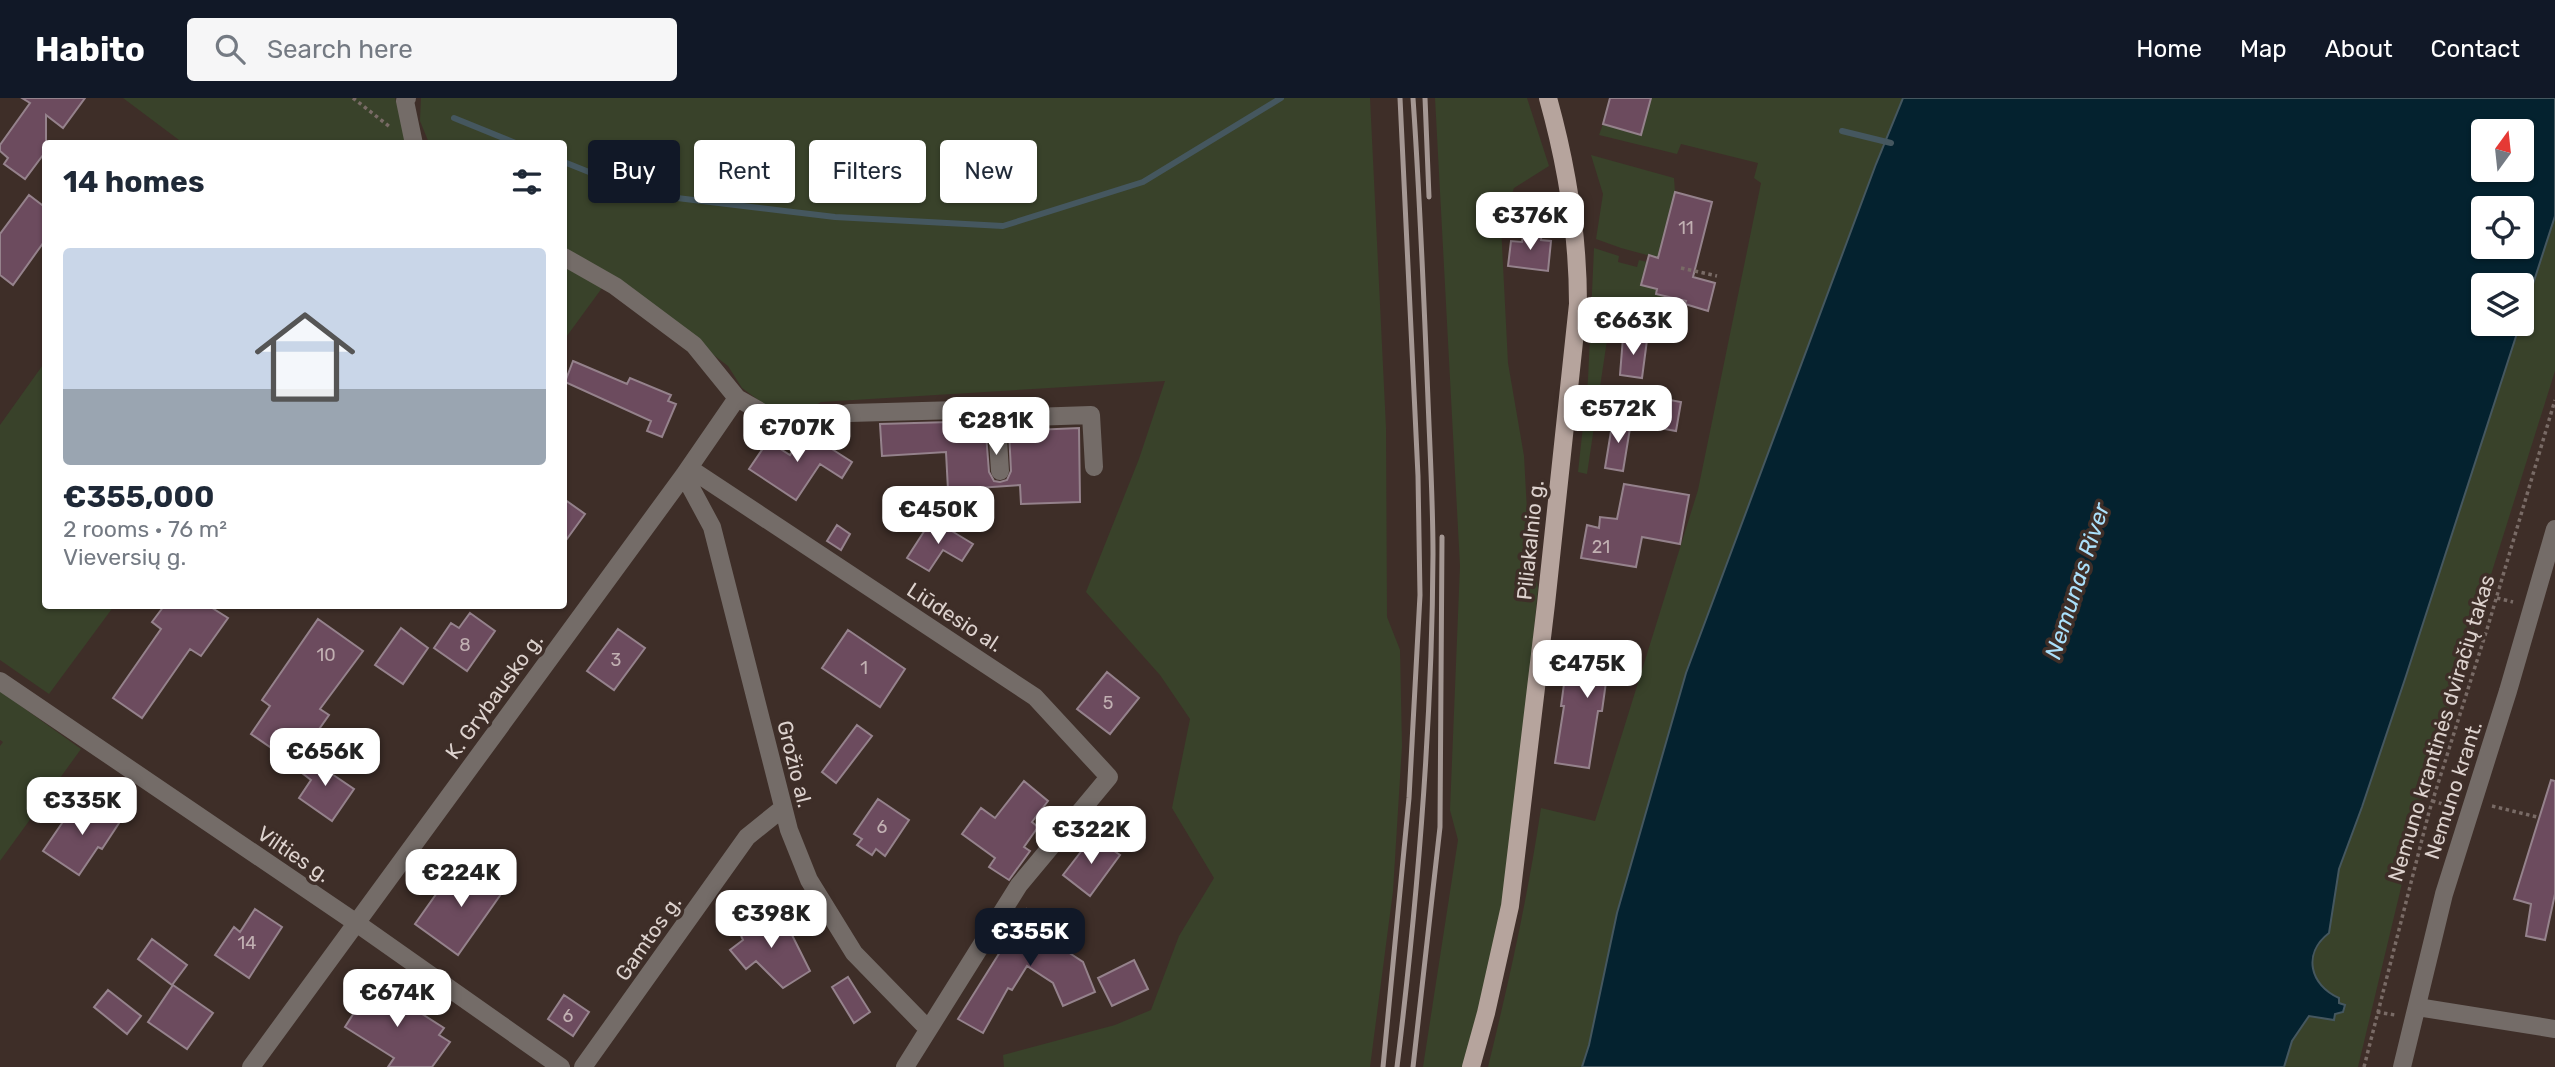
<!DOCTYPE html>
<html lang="en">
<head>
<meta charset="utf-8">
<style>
	:root { --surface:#fff; --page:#f6f6f7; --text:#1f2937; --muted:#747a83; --line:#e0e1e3; --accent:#111827 }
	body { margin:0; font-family:Rubik,sans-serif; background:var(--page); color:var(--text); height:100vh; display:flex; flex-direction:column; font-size:26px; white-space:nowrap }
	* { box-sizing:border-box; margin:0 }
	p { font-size:23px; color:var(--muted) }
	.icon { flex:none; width:38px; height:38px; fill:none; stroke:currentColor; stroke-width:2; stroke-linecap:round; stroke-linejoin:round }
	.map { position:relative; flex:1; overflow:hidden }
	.panel { position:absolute; left:42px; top:42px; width:525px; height:469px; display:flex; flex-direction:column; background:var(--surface); border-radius:7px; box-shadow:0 2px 5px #0004 }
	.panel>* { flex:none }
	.hud { position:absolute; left:588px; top:42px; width:665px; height:63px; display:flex; gap:14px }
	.needle { width:46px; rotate:15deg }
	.controls { position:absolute; left:2471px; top:21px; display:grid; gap:14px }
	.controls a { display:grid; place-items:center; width:63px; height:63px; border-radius:7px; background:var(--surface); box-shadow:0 2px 5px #0004; font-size:35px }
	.price { position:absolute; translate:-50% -60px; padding:0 16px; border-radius:14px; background:#fff; color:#222; font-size:23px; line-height:46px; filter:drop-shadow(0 2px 4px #0008) }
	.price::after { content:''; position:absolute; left:50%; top:42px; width:21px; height:16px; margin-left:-10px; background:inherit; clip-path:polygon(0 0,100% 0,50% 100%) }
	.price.current { background:var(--accent); color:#fff }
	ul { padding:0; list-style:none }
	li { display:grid; align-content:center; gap:14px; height:371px; padding:0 21px }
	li+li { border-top:2px solid var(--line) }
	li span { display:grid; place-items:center; height:217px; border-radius:7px; color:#555 }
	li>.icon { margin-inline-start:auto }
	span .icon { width:126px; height:126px; fill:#fffc; stroke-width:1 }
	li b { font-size:30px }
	h2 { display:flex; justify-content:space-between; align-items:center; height:84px; padding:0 21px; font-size:30px }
	.tag { padding:0 24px; border-radius:7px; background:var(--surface); box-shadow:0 2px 5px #0004; font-size:24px; line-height:63px }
	.tag.current { background:var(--accent); color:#fff }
	header { display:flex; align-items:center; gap:42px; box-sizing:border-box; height:98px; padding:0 35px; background:var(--accent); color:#fff }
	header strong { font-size:33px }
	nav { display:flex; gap:38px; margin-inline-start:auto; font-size:24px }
	.search { width:490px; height:63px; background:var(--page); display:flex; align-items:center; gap:18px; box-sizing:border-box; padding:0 24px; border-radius:7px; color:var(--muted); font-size:26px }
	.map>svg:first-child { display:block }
</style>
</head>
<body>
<header>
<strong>Habito</strong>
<div class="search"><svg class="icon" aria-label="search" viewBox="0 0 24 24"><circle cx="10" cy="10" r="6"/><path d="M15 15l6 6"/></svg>Search here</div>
<nav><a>Home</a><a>Map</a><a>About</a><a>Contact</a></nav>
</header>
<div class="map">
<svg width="2555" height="969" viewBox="0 0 2555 969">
	<rect width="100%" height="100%" fill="#3e2e28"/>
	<path fill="#39422a" d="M123,0h272l13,45h-225z
		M421,0h949l16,330 1,189 13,33 2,96 -9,145 -23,176h-366l-1,-12 112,-30 36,-15 28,-74 35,-58 -42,-70 18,-89 -30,-44 -74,-83 53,-133 26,-78 -344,21 -34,19 -45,-33 -14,-22 -110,-84 -54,-32v-106l-135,-1 -9,-22z
		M1435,0h92l22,68 -35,22 -13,38 7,137 16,93 5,91 9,41 -20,213 -14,100 -40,166h-41l35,-227 -8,-30 10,-244z
		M1651,0h252l-27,66 -190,509 -69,240 -28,132 -7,22h-94c21,-86 40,-171 53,-259l54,13 103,-331 63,-307 -7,-5 4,-15 -77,-19 -4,10 -78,-19 4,-11 37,11z
		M1591,57l83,23 1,14 -17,66 -37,-10 -25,-9 7,-45z
		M2555,118v155l-127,404 -70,292h-74l8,-26 17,-25 34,-4 -4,-9v-5c-29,-14 -37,-44 -10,-65l10,-64 23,-62 44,-131z
		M1594,150l25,8 -1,6 19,5 2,-7 8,2 -5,23 15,4 -1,5 30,7 -1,4 -72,-5 -26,174 -9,-2 10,-92z
		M564,165l38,25 -38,52z
		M45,264l1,244h68l-65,88 -49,-34v-235z
		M0,593l81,58 -81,112v-115l3,-4 -3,-2z"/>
	<path fill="#04222f" stroke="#45575f" stroke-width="2" fill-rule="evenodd" d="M1903,0h652v118l-33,102v-33h-39v39h37l-114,352 -44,131 -23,62 -10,64c-27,21 -19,52 10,65v5l6,2 -2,7 -8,2 -1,6 -25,-4 -17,25 -8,26h-702l7,-22 28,-132 69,-240 190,-509zM2483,33h39v39h-39zM2483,110h39v39h-39z"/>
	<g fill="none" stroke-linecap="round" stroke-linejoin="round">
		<path stroke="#45575f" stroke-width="6" d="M454,20l64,26
			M1842,33l49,12
			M564,64l80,32 191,23 168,9 140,-44 138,-84"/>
	</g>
	<path fill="#6c4b5e" stroke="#95828c" stroke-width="2" d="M22,0h63l-22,30 -17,-13v36l-21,28 -21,-15 4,-6 -8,-7v-6l30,-42z
		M1610,0h41l-10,37 -38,-11z
		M1675,94l37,10 -19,75 22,6 -7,28 -23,-7 1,-3 -30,-7 1,-5 -16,-4 8,-30 9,3z
		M29,97l17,13v31l-33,46 -13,-10v-41z
		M1524,132l18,2 -1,8 10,1 -3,30 -40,-5 3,-25 11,1z
		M1623,239l24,3 -5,38 -22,-3z
		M573,263l54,23 3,-6 41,17 -3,6 8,3 -14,33 -15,-6 4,-10 -86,-39z
		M1648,298l33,6 -5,29 -33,-6z
		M1613,321l18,3 -8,49 -18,-3z
		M985,323l4,51 5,9 6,1 7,-2 4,-9 -2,-40 70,-3 1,74 -59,2 -1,-19 -72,5 -2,-38 -64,4 -2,-32z
		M807,335l45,29 -10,16 -22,-14 -24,36 -47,-31 19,-28 22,14 13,-21z
		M1624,386l65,11 -9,49 -38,-7 -6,30 -55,-9 6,-33 12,3 1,-11 17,2z
		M564,401l21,15 -21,29z
		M932,421l41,25 -11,17 -19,-11 -14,21 -22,-13z
		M837,427l13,9 -9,16 -14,-9z
		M164,508h45l19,12 -27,38 -11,-7 -48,69 -29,-20 48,-69 -9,-7z
		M470,515l25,18 -28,40 -33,-23 17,-25 8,5z
		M318,521l45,32 -43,58 9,6 -26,37 -25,-17 -8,12 -19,-13 19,-28 -8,-6z
		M401,530l27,20 -25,36 -28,-19z
		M618,531l27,19 -31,42 -27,-19z
		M848,532l57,39 -25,38 -58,-39z
		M1569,549l71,9 -3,22 -27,-4v8h-4l-4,29h-4l-9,57 -34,-5 9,-57h-3z
		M1107,574l32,26 -29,36 -33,-25z
		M857,627l15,11 -36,47 -14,-11z
		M316,655l21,14 -5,7 22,15 -22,32 -33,-23 12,-18 -9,-7z
		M2551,682l4,1v113l-10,46 -19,-4 5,-32 -17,-5z
		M1024,683l24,20 -16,21 6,5 -14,20 6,4 -21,29 -20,-13 6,-9 -33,-24 19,-26 14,10z
		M878,701l31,21 -24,36 -9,-7 -4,6 -15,-10 5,-6 -8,-5z
		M100,704l23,15 -21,32 -4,-2 -19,28 -36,-24 30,-44 17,11z
		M1093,738l27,19 -30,41 -27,-21z
		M473,765l33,24 -48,68 -43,-31 29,-41 9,7z
		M255,811l27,18 -33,51 -34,-23 19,-28 6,5z
		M1027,811l29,19 3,-6 17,12 -11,16 18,12 12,30 -32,14 -10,-23 -26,-17 -15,24 -4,-2 -25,45 -25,-14z
		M768,814l10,14 8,-3 24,48 -27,17 -27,-27 -10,8 -16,-19 13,-10 -4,-9z
		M152,841l35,26 -15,20 -34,-26z
		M1134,862l14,29 -36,17 -14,-28z
		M848,879l22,35 -16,11 -22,-36z
		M366,880l78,50 -5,7 11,7 -18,25h-44l6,-9 -49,-31 19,-30 -7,-5z
		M173,887l40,28 -26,36 -39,-27z
		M108,892l33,26 -14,18 -33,-27z
		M564,897l25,17 -16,24 -25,-17z"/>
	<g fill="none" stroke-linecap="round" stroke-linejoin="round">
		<path stroke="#796b66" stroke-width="3.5" stroke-dasharray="3.5 3.5" stroke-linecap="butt" d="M353,0l37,29
			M1681,170l36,8
			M2497,500l16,4
			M2432,703l22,6
			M2492,708l45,11
			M2377,914l18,3
			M2364,969l65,-255 59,-186 67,-226"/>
		<path stroke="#746c68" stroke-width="18" d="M407,0l-2,3 9,43
			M737,300l49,28 63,-13 147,-4 4,62
			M997,320l94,-3 3,52
			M689,370l346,229 74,80 -90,108 -114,182
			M684,377l28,52 77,303 20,50 45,73 74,76
			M0,583l355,241 206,145
			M2417,909l138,22
			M251,969l433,-592 53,-77 -43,-53 -79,-59 -51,-29
			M583,969l164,-230 36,-29
			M2402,969l42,-173 64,-203 47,-162"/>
		<path stroke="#b6a49d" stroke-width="18" d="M1471,969l15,-54 24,-107 36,-302 32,-300c0,-71 -11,-138 -30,-206"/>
		<path stroke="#a59894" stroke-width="5" d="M1425,0l4,99
			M1383,969l26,-269 11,-203 -2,-119 -18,-378
			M1397,969c21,-171 35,-341 36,-513 0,-51 -3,-103 -5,-154 -4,-101 -8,-202 -15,-302
			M1413,969l27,-240 2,-290"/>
	</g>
	<g text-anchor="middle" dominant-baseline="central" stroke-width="7" stroke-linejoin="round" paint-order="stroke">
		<g font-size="18" fill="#c1b0b2">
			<text x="1686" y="130">11</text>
			<text x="1601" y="449">21</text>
			<text x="465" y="547">8</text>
			<text x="326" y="557">10</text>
			<text x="616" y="562">3</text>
			<text x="864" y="570">1</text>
			<text x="1108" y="605">5</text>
			<text x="882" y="729">6</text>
			<text x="247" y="845">14</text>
			<text x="568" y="918">6</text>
		</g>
		<g font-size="21" fill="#ddd2ce" stroke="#3e2e28">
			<text transform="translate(1530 442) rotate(-84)">Piliakalnio g.</text>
			<text transform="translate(955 519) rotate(33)">Liūdesio al.</text>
			<text transform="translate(494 598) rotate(-54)">K. Grybausko g.</text>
			<text transform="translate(2441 630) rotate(-73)">Nemuno krantinės dviračių takas</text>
			<text transform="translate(795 666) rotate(76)">Grožio al.</text>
			<text transform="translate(2453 692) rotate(-72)">Nemuno krant.</text>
			<text transform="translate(294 756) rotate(34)">Vilties g.</text>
			<text transform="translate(648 840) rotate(-55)">Gamtos g.</text>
		</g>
		<g font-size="23" font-style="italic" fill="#abe0fb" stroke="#3e2e28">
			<text transform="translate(2077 483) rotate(-72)">Nemunas River</text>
		</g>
	</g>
</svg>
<div class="controls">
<a><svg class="needle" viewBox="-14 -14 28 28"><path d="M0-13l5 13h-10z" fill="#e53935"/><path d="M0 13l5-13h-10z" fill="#747a83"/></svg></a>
<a><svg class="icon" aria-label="locate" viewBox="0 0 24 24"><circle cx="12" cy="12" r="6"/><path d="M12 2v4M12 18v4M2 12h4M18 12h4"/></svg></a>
<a><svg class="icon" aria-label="layers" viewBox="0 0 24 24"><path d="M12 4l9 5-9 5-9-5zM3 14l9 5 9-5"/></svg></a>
</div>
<b class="price" style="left:1530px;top:154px">€376K</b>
<b class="price" style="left:1633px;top:259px">€663K</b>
<b class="price" style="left:1618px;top:347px">€572K</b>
<b class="price" style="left:996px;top:359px">€281K</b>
<b class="price" style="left:797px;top:366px">€707K</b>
<b class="price" style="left:938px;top:448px">€450K</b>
<b class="price" style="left:1587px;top:602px">€475K</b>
<b class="price" style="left:325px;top:690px">€656K</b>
<b class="price" style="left:82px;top:739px">€335K</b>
<b class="price" style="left:1091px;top:768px">€322K</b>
<b class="price" style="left:461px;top:811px">€224K</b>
<b class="price" style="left:771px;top:852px">€398K</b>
<b class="price current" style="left:1030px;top:870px">€355K</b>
<b class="price" style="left:397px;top:931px">€674K</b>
<div class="hud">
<a class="tag current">Buy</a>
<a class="tag">Rent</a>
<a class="tag">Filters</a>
<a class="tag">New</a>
</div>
<section class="panel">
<h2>14 homes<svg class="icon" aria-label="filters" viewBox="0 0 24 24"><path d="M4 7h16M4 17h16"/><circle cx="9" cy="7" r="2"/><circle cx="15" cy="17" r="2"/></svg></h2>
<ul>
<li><span style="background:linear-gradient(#c9d6e8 65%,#9aa5b1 0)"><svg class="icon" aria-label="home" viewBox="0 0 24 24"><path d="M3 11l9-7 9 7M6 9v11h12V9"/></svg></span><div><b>€355,000</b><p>2 rooms · 76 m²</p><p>Vieversių g.</p></div></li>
</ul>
</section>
</div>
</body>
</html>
